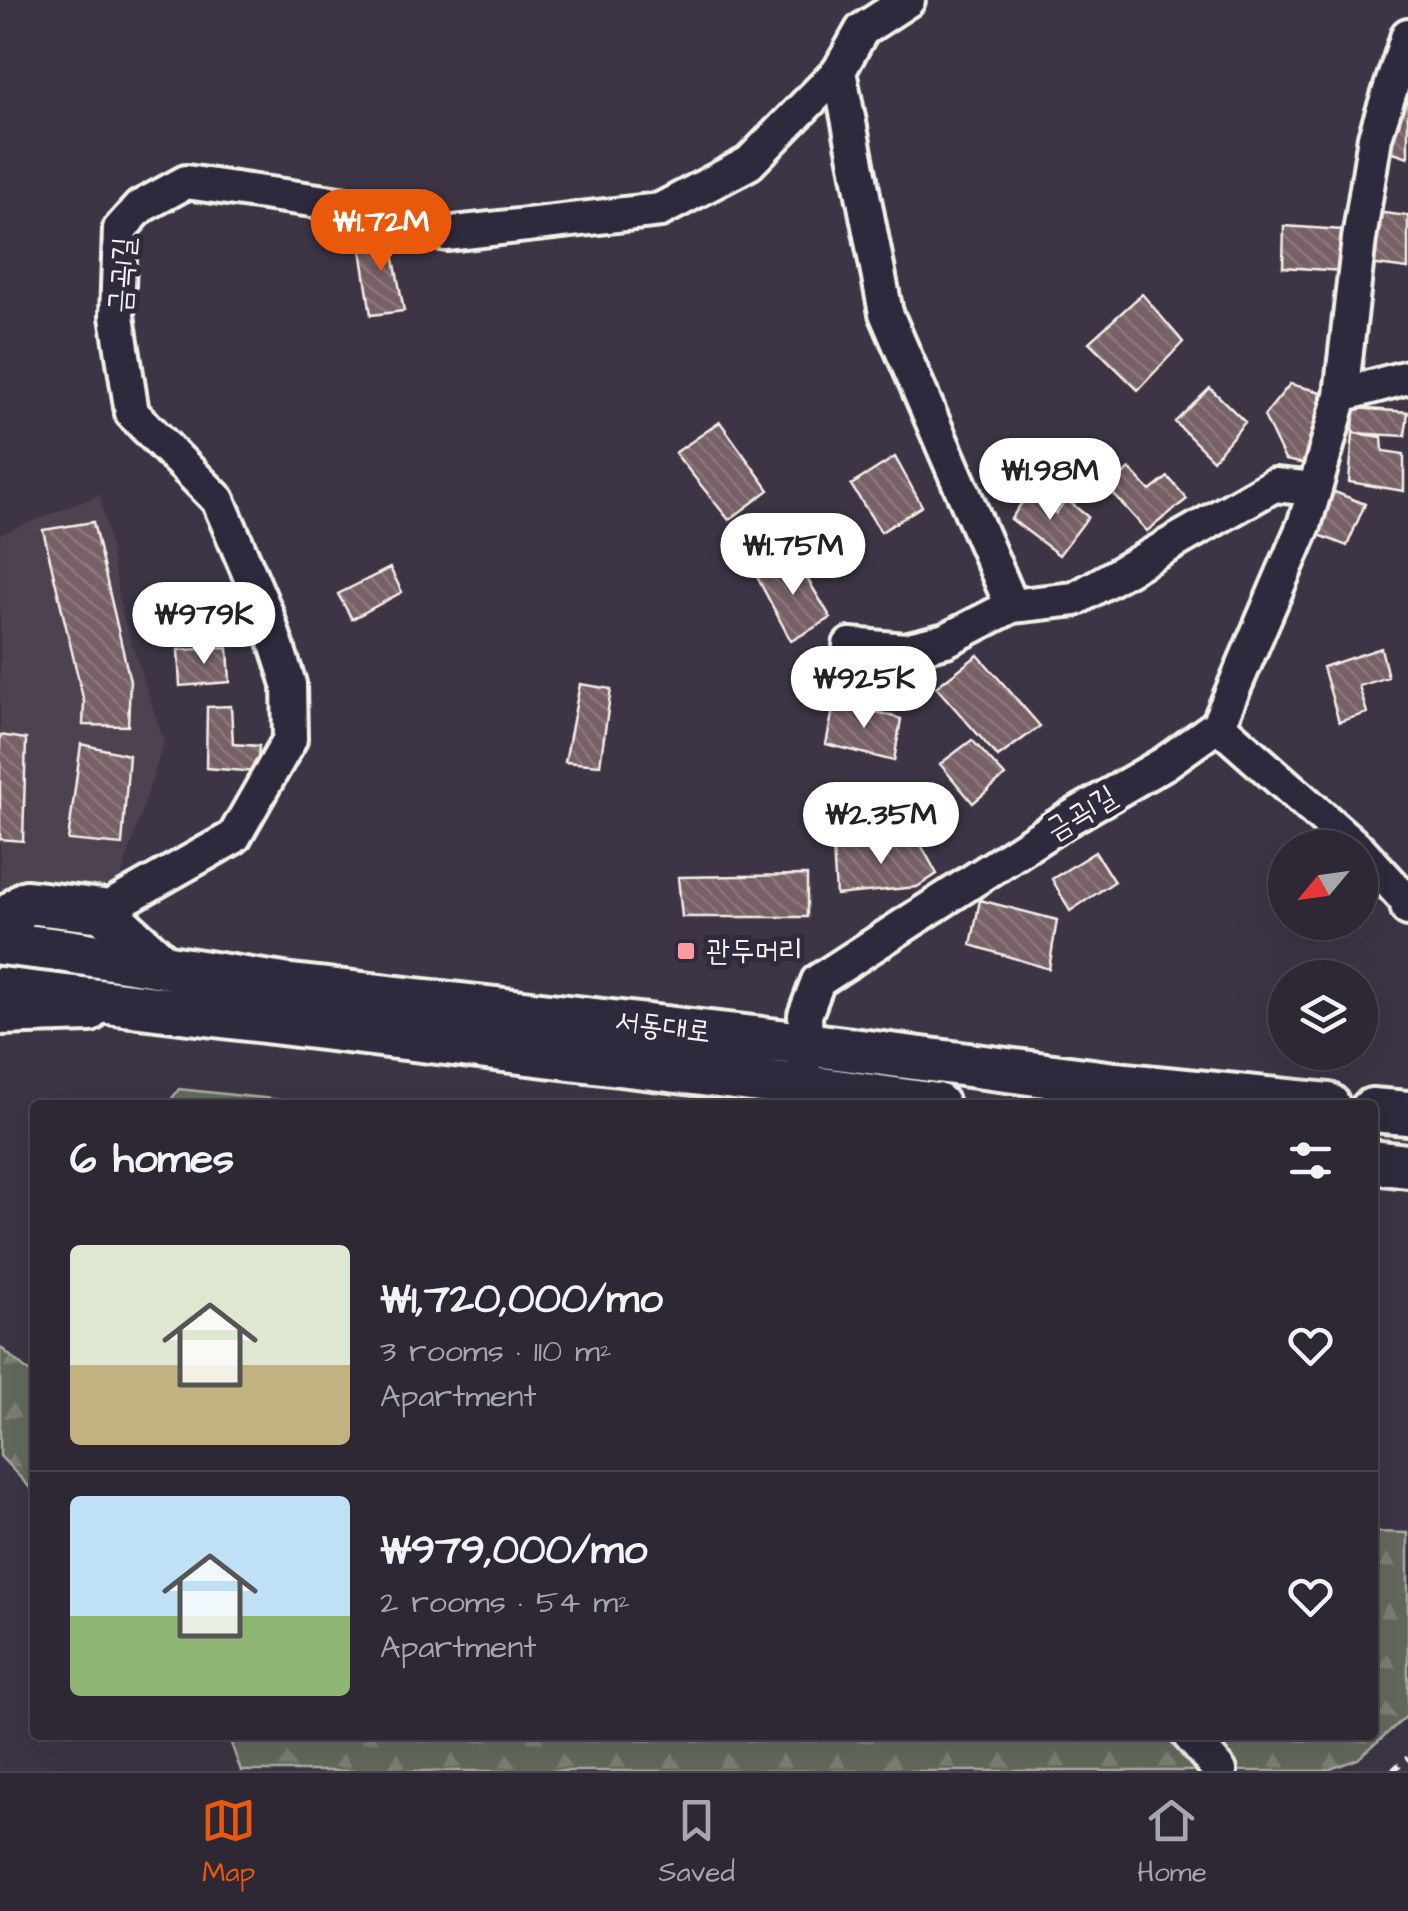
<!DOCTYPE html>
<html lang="en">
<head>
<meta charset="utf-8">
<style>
	:root { --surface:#2e2834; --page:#3a3440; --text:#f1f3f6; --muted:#a7a6ac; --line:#49444f; --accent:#ea580c }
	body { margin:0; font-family:"Architects Daughter","Poor Story",sans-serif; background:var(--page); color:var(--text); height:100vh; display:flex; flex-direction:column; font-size:38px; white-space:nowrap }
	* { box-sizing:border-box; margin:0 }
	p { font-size:32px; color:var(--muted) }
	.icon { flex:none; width:55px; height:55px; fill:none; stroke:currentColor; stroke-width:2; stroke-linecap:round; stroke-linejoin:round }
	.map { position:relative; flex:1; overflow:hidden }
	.details { position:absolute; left:30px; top:1100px; width:1348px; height:640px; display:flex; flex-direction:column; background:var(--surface); border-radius:10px; box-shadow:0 10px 40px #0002,0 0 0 2px var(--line) }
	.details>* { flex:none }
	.needle { width:65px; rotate:241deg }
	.controls { position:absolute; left:1268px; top:830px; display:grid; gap:20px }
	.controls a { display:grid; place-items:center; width:110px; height:110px; border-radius:50%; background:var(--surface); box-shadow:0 10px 40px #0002,0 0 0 2px var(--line); font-size:50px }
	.price { position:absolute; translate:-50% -85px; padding:0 22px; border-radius:35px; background:#fff; color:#222; font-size:32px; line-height:65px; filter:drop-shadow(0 2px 5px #0008) }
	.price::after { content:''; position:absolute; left:50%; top:60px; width:30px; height:22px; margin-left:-15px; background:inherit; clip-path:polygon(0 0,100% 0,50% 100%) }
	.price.on { background:var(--accent); color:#fff }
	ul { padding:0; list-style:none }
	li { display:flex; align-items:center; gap:30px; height:250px; padding:0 40px }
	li+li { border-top:2px solid var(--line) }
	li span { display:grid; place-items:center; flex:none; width:280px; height:200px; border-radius:10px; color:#555 }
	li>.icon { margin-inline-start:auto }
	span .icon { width:120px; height:120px; fill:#fffc; stroke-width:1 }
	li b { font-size:42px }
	h2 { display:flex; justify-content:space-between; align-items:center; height:120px; padding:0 40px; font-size:42px }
	.tabs { display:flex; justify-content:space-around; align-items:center; height:140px; border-top:2px solid var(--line); background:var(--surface); font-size:28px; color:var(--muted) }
	.tabs a { display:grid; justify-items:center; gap:5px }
	.tabs .on { color:var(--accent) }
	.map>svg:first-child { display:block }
</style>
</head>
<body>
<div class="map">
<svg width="1408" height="1771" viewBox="0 0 1408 1771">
	<defs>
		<pattern id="forest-firs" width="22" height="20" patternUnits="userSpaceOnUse" patternTransform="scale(2.5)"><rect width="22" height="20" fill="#646a5d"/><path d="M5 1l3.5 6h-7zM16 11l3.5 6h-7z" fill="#7b8074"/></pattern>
		<pattern id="building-back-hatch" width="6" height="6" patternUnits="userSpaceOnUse" patternTransform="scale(2.5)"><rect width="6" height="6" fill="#776166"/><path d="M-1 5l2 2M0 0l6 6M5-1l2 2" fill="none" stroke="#8b787c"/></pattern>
	</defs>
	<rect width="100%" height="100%" fill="#3d3545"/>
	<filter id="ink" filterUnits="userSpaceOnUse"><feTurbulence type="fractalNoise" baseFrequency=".01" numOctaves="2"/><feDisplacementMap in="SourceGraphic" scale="20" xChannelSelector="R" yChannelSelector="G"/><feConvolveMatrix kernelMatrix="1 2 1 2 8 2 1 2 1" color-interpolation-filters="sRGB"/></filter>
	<g filter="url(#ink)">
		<path fill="#4e424f" d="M100,495l23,122 41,125 -44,138 -86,45 -34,-5v-386z"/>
		<path fill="url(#forest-firs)" stroke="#acaea2" stroke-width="2.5" d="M179,1089l150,16h-162z
			M0,1347l35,30v116l-35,-37z
			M1373,1532l35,1v182l-50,44 -33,12h-1084l-13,-36h1144z"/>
		<path fill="url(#building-back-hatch)" stroke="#f4f1e8" stroke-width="2.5" d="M1401,95l7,2v60l-21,-7z
			M1376,212l32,4v53l-39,-5z
			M1284,226l58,4v41l-59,-4z
			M389,233l15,78 -33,4 -12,-79z
			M1142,294l41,48 -45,48 -49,-48z
			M1290,384l31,8 -11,73 -25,-5 -21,-44z
			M1210,388l35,34 -32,38 -38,-38z
			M1354,408l54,4 -3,24 -52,-3z
			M720,422l49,68 -40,30 -54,-67z
			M1353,433l29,4 1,14 21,3v37l-55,-9z
			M895,457l27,49 -41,26 -30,-47z
			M1130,469l20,22 18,-14 19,22 -40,32 -40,-44z
			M1332,491l33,13 -18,42 -33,-13z
			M1027,495l29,18 10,-14 22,18 -29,38 -48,-36z
			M93,522l37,159 -2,45 -45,-1 1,-23 -41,-172z
			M793,555l38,63 -40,23 -35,-66z
			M390,568l12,24 -50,27 -14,-25z
			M220,589l16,39 -22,8 -6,-14 -14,5 -10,-24z
			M228,648l2,34 -50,4 -2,-36z
			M1381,648l7,29 -29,9 8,27 -28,9 -16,-55z
			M978,655l62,71 -42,31 -62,-70z
			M580,684l31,5 -11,76 -35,-3z
			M835,700l66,19 -7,42 -68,-17z
			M231,706l2,38 26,2 -2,26 -51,-4 1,-61z
			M0,735l26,4 -3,102 -23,-2z
			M972,740l33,36 -32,27 -33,-39z
			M81,744l48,11 -7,90 -54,-5z
			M915,834l22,40 -20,13 -81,8 -3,-48 65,-4z
			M1095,852l19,30 -44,29 -18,-32z
			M807,875v42h-125l-4,-40z
			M980,900l77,20 -8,49 -78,-24z"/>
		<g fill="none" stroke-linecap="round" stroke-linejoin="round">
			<g stroke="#f4f1e8" stroke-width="40">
				<path id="minor" d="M839,71l47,242 126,293
					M1341,395l67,-18
					M850,645l55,5 41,-10 66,-34 63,-7 199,-114 41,4
					M1218,725l139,123
					M1360,850l46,50 2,9
					M103,911l131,-74 56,-98 -1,-55 -23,-71 -48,-113 -86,-87 -15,-97 3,-87 20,-22 46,-25 182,26 39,18 39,8 214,-24 89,-47 90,-92 23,-41 46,-30
					M0,1018l90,-3
					M804,1064l2,-20 -1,-29 13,-34 247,-160 100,-58 53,-38 86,-200 11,-36 26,-94 18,-156 16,-102 33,-102
					M1189,1735l31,36"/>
			</g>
			<g stroke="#f4f1e8" stroke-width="50">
				<path id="major" d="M0,924l27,-22 76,9 60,55
					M0,943l67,8 216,34 523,59 309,40 213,21
					M0,989l801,97 136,19
					M1372,1110l36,3
					M1372,1162l36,4"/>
			</g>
			<path stroke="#f4f1e8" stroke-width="6" stroke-dasharray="10 8" stroke-linecap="butt" d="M1392,1771l16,-13"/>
			<use href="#minor" stroke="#2f2a3d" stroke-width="32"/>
			<use href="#major" stroke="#2f2a3d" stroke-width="42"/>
		</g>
	</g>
	<rect fill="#ff9aa2" stroke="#2f2a3d" stroke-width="4" x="676" y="941" width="20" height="20" rx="5"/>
	<g text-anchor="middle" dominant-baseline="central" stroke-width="10" stroke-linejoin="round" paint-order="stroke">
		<g font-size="30" fill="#f4f1e8" stroke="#2f2a3d">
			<text transform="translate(122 275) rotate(-86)">금곡1길</text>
			<text transform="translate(1081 813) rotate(-31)">금곡1길</text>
			<text transform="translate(663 1027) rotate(7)">서동대로</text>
		</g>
		<g font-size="30" fill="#f4f1e8" stroke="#2f2a3d" text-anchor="start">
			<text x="706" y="951">관두머리</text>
		</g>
	</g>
</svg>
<div class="controls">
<a><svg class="needle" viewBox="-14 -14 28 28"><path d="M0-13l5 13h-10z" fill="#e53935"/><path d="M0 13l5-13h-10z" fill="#a7a6ac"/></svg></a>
<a><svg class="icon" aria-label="layers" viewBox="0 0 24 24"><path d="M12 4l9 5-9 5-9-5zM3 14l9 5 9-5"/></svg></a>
</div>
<b class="price on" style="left:381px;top:274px">₩1.72M</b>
<b class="price" style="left:1050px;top:523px">₩1.98M</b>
<b class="price" style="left:793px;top:598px">₩1.75M</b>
<b class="price" style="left:204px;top:667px">₩979K</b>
<b class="price" style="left:864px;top:731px">₩925K</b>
<b class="price" style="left:881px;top:867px">₩2.35M</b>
<section class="details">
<h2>6 homes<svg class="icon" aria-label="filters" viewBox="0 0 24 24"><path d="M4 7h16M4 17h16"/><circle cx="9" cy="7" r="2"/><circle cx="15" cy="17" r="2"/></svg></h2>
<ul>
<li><span style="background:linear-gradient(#dfe7d0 60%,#c2b280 0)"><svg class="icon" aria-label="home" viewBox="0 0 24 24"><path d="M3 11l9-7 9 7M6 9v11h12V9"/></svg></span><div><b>₩1,720,000/mo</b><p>3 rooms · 110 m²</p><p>Apartment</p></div><svg class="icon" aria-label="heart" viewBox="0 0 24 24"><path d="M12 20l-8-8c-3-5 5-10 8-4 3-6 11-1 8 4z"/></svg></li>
<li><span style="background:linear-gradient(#bfe0f5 60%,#8fb573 0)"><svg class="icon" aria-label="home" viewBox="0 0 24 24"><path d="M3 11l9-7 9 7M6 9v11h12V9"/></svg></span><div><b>₩979,000/mo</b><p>2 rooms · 54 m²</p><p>Apartment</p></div><svg class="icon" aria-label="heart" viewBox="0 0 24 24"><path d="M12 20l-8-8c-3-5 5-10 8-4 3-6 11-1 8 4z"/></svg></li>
</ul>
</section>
</div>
<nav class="tabs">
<a class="on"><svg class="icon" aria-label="map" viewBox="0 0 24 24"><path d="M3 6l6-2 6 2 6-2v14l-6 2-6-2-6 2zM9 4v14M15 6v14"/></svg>Map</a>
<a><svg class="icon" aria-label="saved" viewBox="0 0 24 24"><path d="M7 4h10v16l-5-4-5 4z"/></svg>Saved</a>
<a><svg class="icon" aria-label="home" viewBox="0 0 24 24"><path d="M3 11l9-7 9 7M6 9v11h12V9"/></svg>Home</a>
</nav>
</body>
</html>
